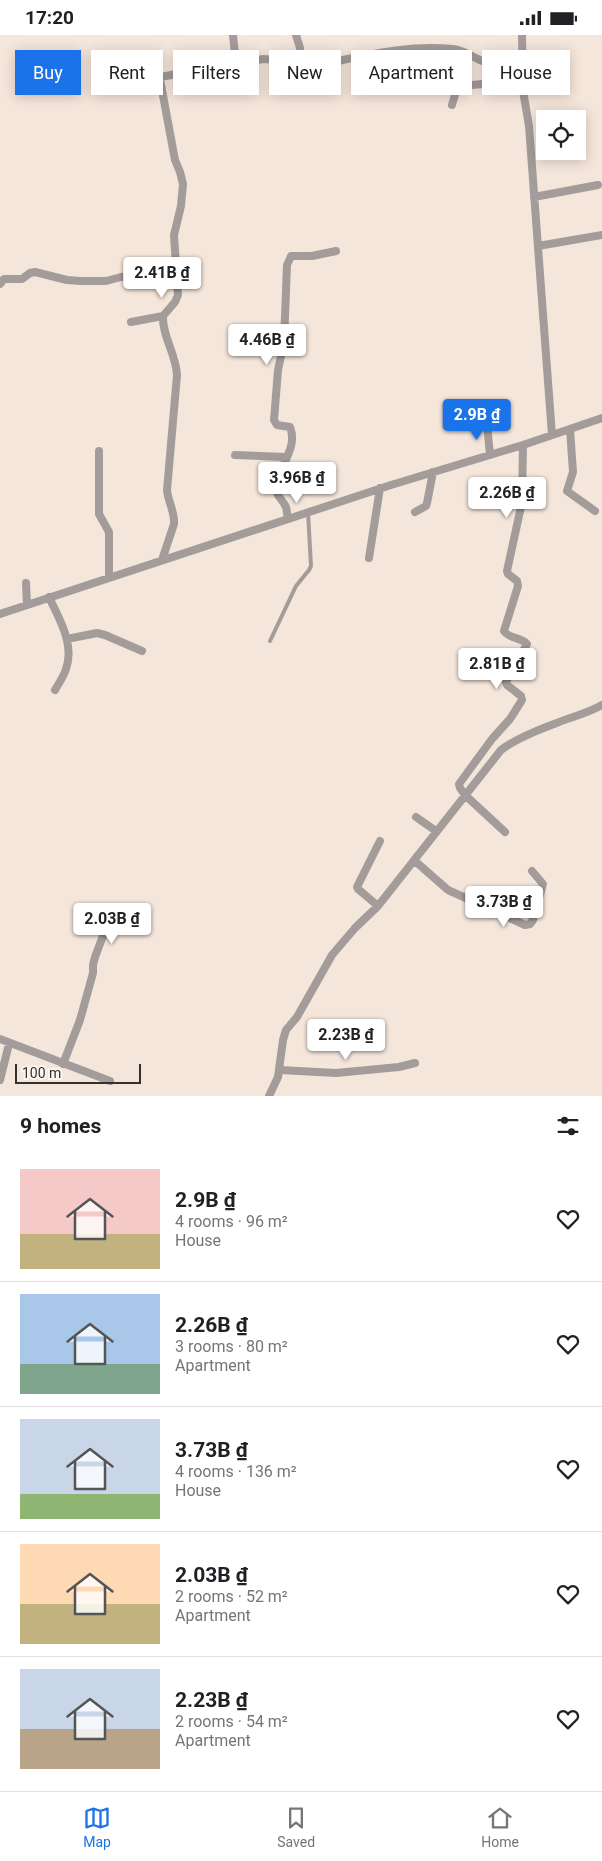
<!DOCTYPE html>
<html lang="en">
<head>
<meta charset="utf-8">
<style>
	:root { --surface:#fff; --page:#f6f6f6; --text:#202124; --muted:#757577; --line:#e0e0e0; --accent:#1a73e8 }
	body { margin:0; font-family:Roboto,sans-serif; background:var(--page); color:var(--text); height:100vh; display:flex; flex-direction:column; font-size:19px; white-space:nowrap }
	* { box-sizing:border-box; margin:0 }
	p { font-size:16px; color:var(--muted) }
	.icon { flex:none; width:28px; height:28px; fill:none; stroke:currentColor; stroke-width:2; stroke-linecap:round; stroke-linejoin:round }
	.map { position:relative; height:1061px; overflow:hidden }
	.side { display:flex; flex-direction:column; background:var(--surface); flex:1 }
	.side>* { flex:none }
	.top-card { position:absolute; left:15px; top:15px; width:572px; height:45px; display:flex; gap:10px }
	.fabs { position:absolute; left:536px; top:75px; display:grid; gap:10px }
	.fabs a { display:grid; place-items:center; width:50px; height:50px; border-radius:0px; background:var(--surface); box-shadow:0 2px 12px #0003; font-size:25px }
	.scale { position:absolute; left:15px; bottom:12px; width:126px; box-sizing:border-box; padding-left:5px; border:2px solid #35302c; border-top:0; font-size:14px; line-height:18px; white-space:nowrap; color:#35302c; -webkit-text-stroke:4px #fdf5ee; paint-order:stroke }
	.price { position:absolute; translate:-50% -42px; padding:0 11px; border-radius:5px; background:#fff; color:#222; font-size:16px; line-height:32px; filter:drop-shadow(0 1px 2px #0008) }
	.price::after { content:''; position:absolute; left:50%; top:30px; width:15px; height:11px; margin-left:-8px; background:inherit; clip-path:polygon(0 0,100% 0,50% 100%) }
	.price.current { background:var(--accent); color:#fff }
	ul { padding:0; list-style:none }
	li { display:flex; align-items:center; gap:15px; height:125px; padding:0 20px }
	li+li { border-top:1px solid var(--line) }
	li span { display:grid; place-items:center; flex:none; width:140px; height:100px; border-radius:0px; color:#555 }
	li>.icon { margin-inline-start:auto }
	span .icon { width:60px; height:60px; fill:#fffc; stroke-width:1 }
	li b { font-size:21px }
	h2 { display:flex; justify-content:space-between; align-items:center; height:60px; padding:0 20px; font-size:21px }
	.tag { padding:0 18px; border-radius:0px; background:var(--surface); box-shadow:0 2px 12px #0003; font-size:18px; line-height:45px }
	.tag.current { background:var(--accent); color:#fff }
	.status { display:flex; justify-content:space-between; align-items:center; height:35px; padding:0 25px; background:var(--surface); direction:ltr }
	.status svg { height:14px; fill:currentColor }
	.menu { display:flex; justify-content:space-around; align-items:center; height:70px; border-top:1px solid var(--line); background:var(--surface); font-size:14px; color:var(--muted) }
	.menu a { display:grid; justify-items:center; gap:2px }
	.menu .current { color:var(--accent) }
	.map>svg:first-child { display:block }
</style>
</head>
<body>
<div class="status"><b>17:20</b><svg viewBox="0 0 49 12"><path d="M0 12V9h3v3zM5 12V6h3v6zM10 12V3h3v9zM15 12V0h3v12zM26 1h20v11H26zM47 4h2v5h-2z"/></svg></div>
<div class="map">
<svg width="602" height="1061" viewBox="0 0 602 1061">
	<rect width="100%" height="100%" fill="#f5e6db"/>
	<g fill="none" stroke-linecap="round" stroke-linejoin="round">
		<path stroke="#a49c9a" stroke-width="4" d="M270,606l26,-55 13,-16 2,-4 -3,-54"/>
		<path stroke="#a49c9a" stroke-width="8" d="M233,0l3,29
			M296,0l4,13 -1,16
			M522,0l1,56 6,35 23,309
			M111,42l39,-14 6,2 3,9 16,86 5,12 3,12 -2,22 -7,29 4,60 -3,7 -12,14c-1,20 13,38 14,59l-10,115c1,12 8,22 7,34l-12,36
			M160,42l103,-18 31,2 10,6h4c49,-9 94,-23 145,-18 12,1 20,9 32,13 11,4 26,2 38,2
			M452,70l4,-14 4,-5 34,-3 5,-5 8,-15
			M534,162l64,-12
			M538,211l64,-11
			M0,249l4,-5h18l8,-6 5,-1 32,8 14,1h25l15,-4 12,-1 45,6
			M131,287l32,-6
			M487,390l3,30
			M570,394l3,43 -6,19 28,20
			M99,416v63l10,18v45
			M235,420l51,2
			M415,477l11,-6 1,-3 6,-31
			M288,484c-1,-4 -1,-9 -2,-12 -5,-11 -12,-10 -9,-24 4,-20 21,-36 13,-56l-13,-2 -3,-5 4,-50 6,-28 3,-77 4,-9h21l24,-5
			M369,523l11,-70
			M26,548l1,22
			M49,562c10,22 26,47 17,72 -2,7 -7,14 -11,21
			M0,579l391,-129 132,-40 79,-27
			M67,604l30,-6 8,2 37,16
			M416,782l20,14
			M505,797l-40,-37 -5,-7 -1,-4 33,-45 18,-20 12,-19 -1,-4 -14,-11 -1,-3 21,-38c-6,-7 -18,-5 -23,-13l14,-45 -1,-5 -9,-7 -1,-3 15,-69 1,-57
			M415,826l33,29 77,35 5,-1 3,-4 10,-36 -11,-13
			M378,871l-20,-17 -1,-2 23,-46
			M0,1004l110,42
			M63,1029l17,-44 13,-47v-8l2,-8 14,-37
			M280,1035l56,3 63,-6 16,-4
			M0,1045l9,-36
			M269,1061l9,-19 5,-37 3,-10 11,-13 35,-62 23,-27 23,-22 123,-156c13,-10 37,-20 53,-26 16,-7 33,-10 48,-19"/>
	</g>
</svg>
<div class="fabs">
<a><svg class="icon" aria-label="locate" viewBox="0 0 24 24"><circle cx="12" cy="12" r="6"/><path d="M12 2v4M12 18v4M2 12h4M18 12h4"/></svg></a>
</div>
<div class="scale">100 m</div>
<b class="price" style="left:162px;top:264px">2.41B ₫</b>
<b class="price" style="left:267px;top:331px">4.46B ₫</b>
<b class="price current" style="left:477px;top:406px">2.9B ₫</b>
<b class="price" style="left:297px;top:469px">3.96B ₫</b>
<b class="price" style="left:507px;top:484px">2.26B ₫</b>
<b class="price" style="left:497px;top:655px">2.81B ₫</b>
<b class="price" style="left:504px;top:893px">3.73B ₫</b>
<b class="price" style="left:112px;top:910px">2.03B ₫</b>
<b class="price" style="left:346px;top:1026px">2.23B ₫</b>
<div class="top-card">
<a class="tag current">Buy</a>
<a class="tag">Rent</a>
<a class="tag">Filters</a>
<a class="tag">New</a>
<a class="tag">Apartment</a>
<a class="tag">House</a>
</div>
</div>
<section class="side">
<h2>9 homes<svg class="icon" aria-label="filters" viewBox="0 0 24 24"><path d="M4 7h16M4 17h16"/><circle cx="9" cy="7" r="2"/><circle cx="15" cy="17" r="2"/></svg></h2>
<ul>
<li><span style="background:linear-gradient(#f6c9c9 65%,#c2b280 0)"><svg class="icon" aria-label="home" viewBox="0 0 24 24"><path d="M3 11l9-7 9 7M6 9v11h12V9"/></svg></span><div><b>2.9B ₫</b><p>4 rooms · 96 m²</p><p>House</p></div><svg class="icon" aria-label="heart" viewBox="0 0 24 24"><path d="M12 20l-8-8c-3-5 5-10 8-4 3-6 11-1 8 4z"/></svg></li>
<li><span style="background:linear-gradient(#a9c7e8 70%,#7fa58c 0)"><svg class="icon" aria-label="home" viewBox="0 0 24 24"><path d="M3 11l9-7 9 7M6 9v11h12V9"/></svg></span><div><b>2.26B ₫</b><p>3 rooms · 80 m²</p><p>Apartment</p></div><svg class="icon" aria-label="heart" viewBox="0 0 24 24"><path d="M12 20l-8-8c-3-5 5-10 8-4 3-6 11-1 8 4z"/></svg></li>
<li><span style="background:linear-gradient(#c9d6e8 75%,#8fb573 0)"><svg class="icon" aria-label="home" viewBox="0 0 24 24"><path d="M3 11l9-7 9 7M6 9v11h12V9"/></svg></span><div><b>3.73B ₫</b><p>4 rooms · 136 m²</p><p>House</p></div><svg class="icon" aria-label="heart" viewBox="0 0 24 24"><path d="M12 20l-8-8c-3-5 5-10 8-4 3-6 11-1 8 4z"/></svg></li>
<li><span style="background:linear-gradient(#ffd9b3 60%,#c2b280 0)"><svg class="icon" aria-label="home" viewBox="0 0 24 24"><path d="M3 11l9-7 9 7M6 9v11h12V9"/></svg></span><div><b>2.03B ₫</b><p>2 rooms · 52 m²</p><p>Apartment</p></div><svg class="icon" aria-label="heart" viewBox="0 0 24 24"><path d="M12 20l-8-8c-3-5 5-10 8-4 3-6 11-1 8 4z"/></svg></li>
<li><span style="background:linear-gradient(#c9d6e8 60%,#b9a48a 0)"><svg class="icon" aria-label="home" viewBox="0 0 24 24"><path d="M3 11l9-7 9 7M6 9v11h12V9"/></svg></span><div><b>2.23B ₫</b><p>2 rooms · 54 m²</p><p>Apartment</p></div><svg class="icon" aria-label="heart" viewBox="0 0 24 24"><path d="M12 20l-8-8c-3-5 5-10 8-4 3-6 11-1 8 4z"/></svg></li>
</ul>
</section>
<nav class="menu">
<a class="current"><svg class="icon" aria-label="map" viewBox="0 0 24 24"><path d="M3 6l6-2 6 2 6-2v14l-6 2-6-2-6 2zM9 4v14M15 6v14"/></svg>Map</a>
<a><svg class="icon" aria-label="saved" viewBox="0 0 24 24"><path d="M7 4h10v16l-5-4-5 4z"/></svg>Saved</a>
<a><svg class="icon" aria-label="home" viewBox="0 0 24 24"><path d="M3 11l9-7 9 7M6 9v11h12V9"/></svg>Home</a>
</nav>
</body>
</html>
